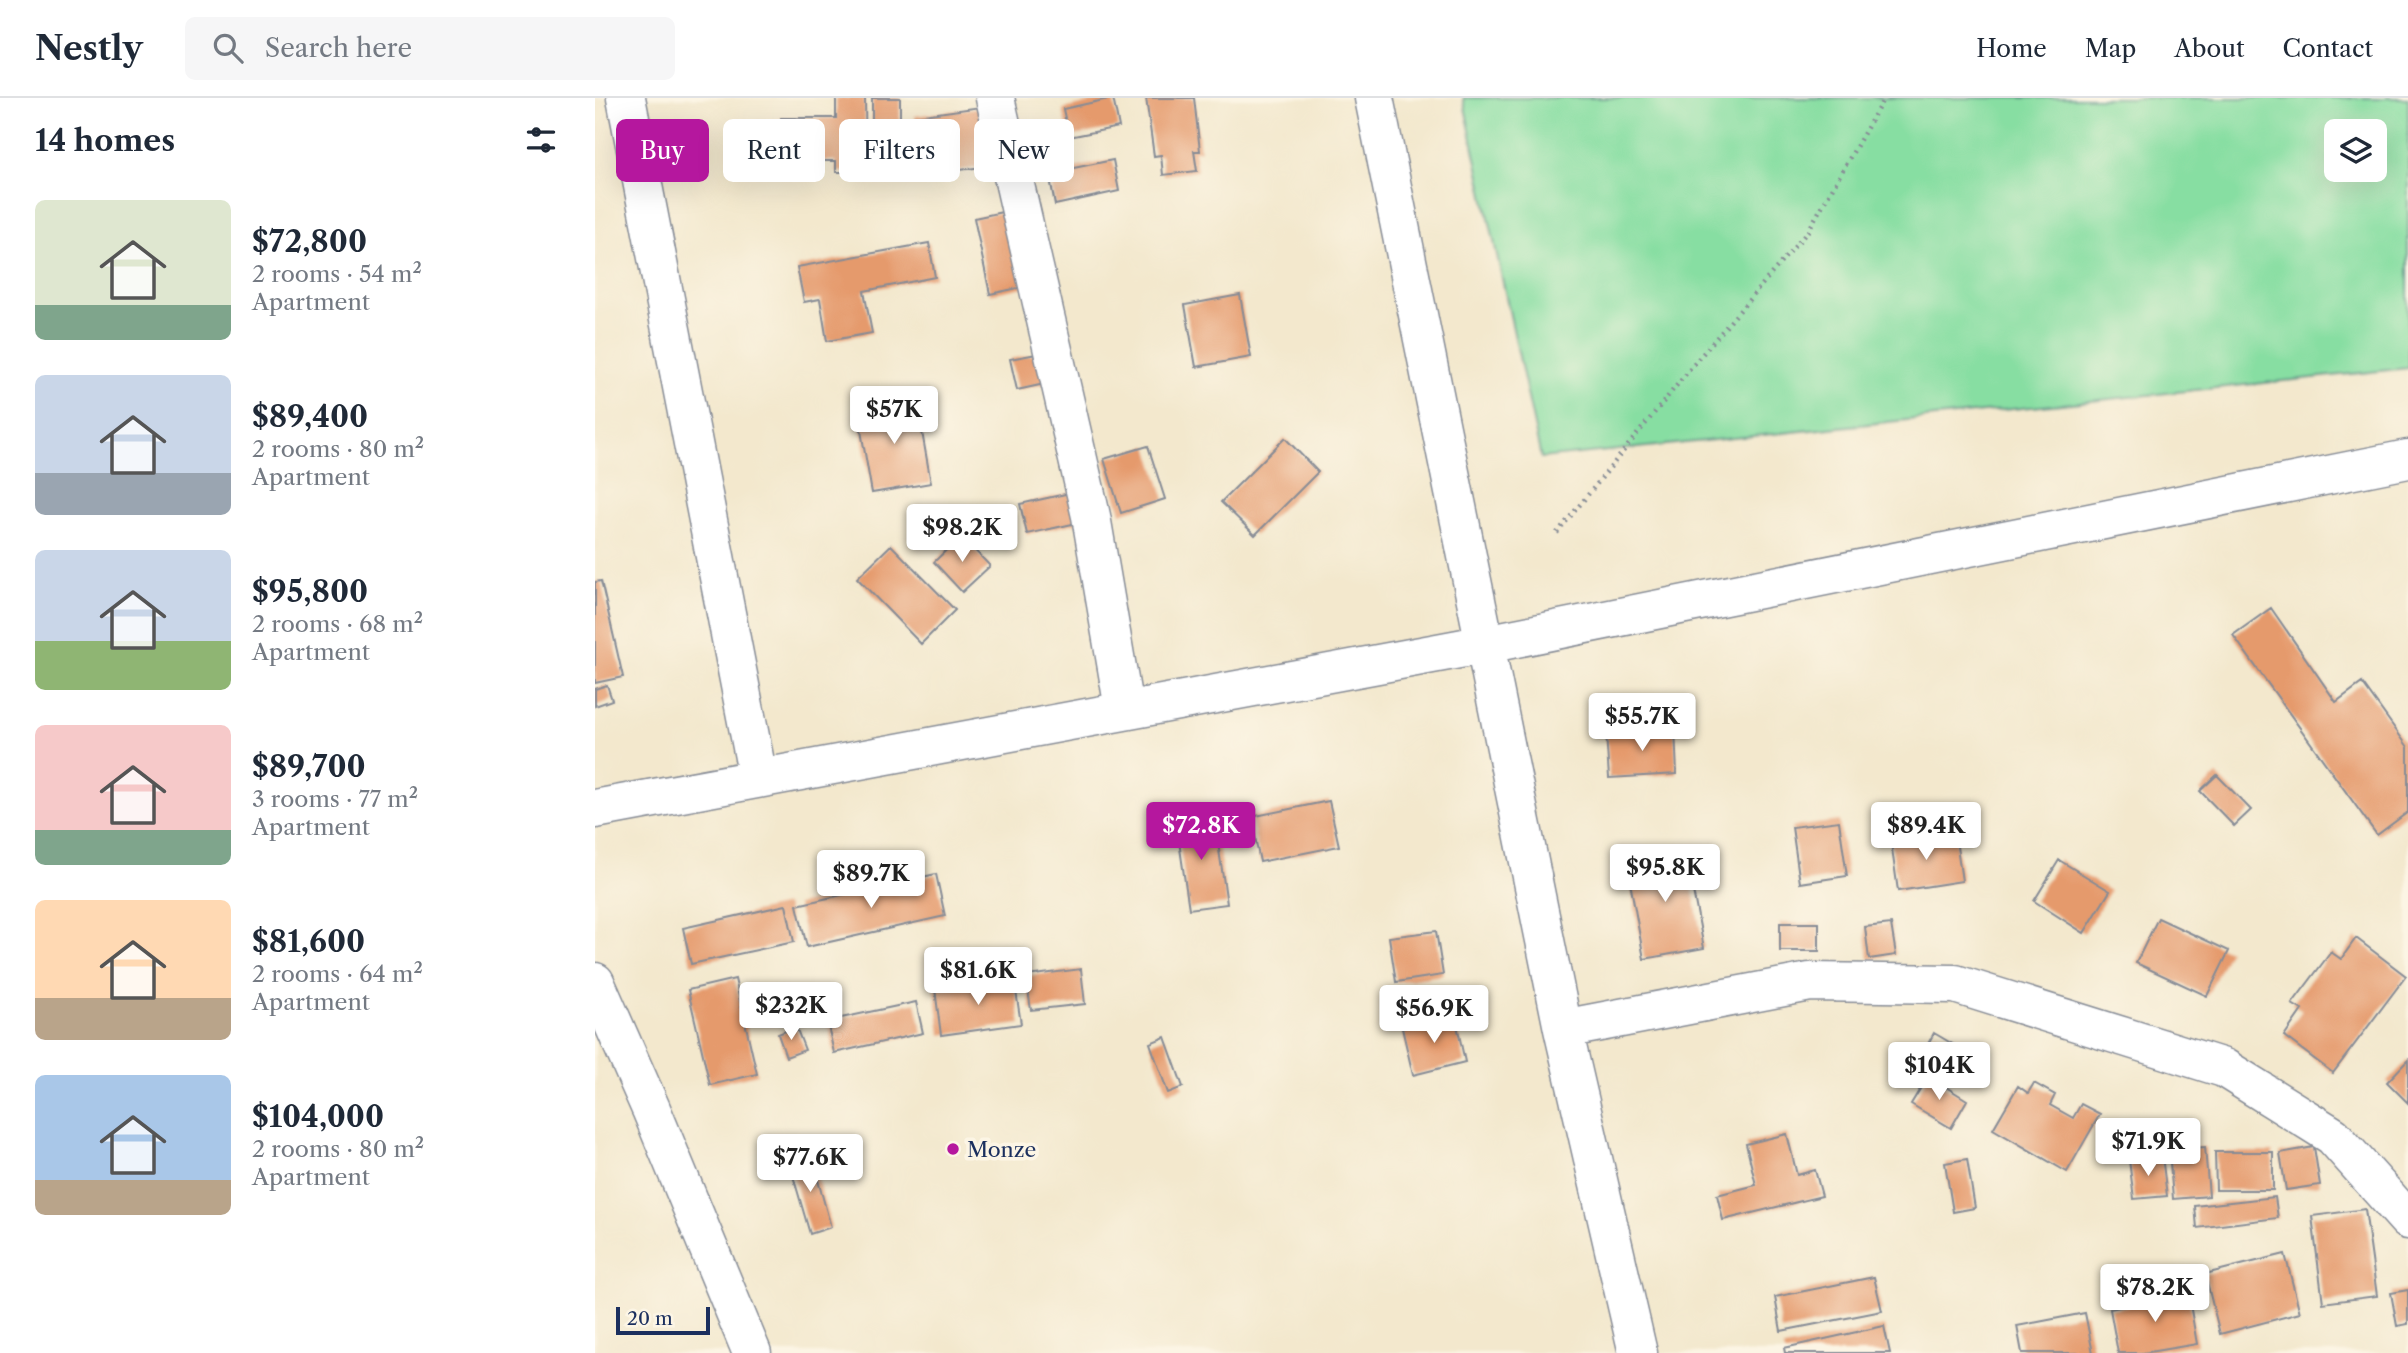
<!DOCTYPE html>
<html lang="en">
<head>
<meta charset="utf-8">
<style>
	:root { --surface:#fff; --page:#f6f6f7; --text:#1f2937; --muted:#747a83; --line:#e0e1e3; --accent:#b5179e }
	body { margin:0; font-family:"Libre Caslon Text",serif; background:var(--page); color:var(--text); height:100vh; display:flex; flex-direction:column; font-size:26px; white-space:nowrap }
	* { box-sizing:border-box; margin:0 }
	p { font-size:23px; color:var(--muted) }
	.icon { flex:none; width:38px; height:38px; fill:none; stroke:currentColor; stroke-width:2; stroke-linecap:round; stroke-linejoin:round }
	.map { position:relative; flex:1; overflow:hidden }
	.details { display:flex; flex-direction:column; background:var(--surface); width:595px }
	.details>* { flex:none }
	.hud { position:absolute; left:21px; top:21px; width:665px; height:63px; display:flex; gap:14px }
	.buttons { position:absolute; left:1729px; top:21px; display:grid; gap:14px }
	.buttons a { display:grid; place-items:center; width:63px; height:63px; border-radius:10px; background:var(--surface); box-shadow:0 7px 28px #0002; font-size:35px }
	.scale { position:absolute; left:21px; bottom:18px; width:94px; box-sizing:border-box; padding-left:7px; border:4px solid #1b2f5e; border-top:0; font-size:19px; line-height:24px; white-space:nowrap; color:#1b2f5e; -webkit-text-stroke:5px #fcf5e5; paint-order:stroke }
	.price { position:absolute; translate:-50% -60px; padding:0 16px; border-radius:7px; background:#fff; color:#222; font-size:23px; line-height:46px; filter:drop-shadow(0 2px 4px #0008) }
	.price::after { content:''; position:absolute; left:50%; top:42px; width:21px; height:16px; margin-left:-10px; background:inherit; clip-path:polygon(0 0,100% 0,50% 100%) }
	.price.current { background:var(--accent); color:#fff }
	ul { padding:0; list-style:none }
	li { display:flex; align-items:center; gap:21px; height:175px; padding:0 35px }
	li span { display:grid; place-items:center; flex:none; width:196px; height:140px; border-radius:10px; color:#555 }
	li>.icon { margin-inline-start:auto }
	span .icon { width:84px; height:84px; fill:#fffc; stroke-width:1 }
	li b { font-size:30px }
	h2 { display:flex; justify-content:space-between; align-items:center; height:84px; padding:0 35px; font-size:30px }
	.chip { padding:0 24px; border-radius:10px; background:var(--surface); box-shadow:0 7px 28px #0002; font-size:24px; line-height:63px }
	.chip.current { background:var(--accent); color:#fff }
	header { display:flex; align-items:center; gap:42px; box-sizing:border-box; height:98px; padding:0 35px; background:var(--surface); border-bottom:2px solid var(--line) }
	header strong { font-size:33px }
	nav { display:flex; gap:38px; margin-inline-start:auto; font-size:24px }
	.search { width:490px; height:63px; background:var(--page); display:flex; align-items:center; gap:18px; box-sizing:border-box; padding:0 24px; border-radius:10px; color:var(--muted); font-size:26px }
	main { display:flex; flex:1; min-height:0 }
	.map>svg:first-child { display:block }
</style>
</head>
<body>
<header>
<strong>Nestly</strong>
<div class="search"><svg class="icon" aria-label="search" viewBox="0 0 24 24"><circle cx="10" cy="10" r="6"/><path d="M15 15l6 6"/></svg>Search here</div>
<nav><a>Home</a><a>Map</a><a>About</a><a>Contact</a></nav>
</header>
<main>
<section class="details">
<h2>14 homes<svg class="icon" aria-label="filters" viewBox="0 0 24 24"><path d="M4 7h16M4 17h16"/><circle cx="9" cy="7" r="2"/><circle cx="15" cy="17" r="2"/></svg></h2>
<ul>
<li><span style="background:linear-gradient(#dfe7d0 75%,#7fa58c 0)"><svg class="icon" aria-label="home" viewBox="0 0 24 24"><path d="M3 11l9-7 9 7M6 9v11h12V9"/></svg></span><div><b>$72,800</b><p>2 rooms · 54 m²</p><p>Apartment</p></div></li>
<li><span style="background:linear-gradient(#c9d6e8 70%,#9aa5b1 0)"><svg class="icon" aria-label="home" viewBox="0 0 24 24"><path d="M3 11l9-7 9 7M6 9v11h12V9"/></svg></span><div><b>$89,400</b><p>2 rooms · 80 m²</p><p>Apartment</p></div></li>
<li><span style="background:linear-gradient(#c9d6e8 65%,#8fb573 0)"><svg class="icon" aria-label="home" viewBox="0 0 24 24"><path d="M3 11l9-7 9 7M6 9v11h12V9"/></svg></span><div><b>$95,800</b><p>2 rooms · 68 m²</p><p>Apartment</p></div></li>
<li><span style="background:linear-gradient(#f6c9c9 75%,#7fa58c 0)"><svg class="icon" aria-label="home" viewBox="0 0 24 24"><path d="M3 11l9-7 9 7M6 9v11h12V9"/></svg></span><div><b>$89,700</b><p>3 rooms · 77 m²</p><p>Apartment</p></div></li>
<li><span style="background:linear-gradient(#ffd9b3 70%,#b9a48a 0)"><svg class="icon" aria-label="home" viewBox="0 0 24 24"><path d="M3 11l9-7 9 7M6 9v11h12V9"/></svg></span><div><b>$81,600</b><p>2 rooms · 64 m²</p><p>Apartment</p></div></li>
<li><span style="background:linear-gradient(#a9c7e8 75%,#b9a48a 0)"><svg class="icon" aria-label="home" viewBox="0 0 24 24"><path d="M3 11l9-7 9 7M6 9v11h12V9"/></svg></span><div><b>$104,000</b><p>2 rooms · 80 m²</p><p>Apartment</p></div></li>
</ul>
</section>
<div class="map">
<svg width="1813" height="1255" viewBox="0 0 1813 1255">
	<rect width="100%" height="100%" fill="#fcf5e5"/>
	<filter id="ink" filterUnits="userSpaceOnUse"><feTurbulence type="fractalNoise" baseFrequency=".0143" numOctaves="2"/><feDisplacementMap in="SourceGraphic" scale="14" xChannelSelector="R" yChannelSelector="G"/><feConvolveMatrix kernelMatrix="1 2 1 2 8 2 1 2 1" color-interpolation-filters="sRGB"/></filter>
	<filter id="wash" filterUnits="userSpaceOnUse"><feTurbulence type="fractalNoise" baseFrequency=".00686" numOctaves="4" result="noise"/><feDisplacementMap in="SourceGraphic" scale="28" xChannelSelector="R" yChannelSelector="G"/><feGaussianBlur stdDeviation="1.57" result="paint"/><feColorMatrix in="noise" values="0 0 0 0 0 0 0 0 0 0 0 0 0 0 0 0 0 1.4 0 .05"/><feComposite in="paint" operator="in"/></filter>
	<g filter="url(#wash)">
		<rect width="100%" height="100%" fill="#f3e8cd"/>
		<path fill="#87dea2" stroke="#518680" stroke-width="2" fill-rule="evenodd" d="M868,0h945v270l-867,90zM1741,33h39v39h-39z"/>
		<g id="blocks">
			<path fill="#e59a6c" d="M241,0h29l1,74h-30v-11h-55v-43h55z
				M277,0h28v33h-28z
				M518,0l6,29 -50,10 -6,-28z
				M551,0h48l6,53h-6l3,20 -34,4 -2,-20 -7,1z
				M393,8l9,59 -73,10 -9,-59z
				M518,62l6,31 -64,14 -6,-32z
				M412,113l16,76 -33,7 -16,-76z
				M334,145l6,34 -71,14 8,42 -45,8 -7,-42 -16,3 -7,-35z
				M645,197l11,62 -55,10 -11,-62z
				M447,255l7,30 -32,7 -7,-31z
				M321,300l15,85 -59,10 -15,-85z
				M690,340l33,34 -63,63 -34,-33z
				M553,348l17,53 -44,14 -17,-54z
				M475,395l7,30 -50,11 -7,-30z
				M366,438l29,30 -28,26 -28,-30z
				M296,447l64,65 -34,34 -64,-66z
				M6,483l22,96 -28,6v-101z
				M1676,510l65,94 26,-19 46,64v65l-31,23 -144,-200z
				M12,587l5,15 -17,6v-17z
				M1080,631l2,45 -68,4 -3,-45z
				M1622,677l34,35 -17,16 -34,-35z
				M734,703l10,45 -79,16 -9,-45z
				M619,718l13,88 -38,5 -13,-88z
				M1244,723l8,55 -47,7 -8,-56z
				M1360,735l7,48 -64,10 -7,-49z
				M1090,751l19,99 -60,11 -18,-99z
				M1464,762l51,31 -26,42 -50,-32z
				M341,776l9,42 -138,31 -10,-42z
				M191,807l8,37 -103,22 -8,-36z
				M1563,820l71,33 -22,45 -71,-33z
				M1185,825h39v28h-39z
				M1296,826l5,31 -27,4 -4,-32z
				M841,833l7,44 -47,7 -7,-45z
				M1761,840l50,38 -73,97 -49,-37 18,-26 -10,-6 39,-52 10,7z
				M486,871l4,35 -54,6 -5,-34z
				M419,880l7,46 -80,11 -6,-46z
				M140,881l22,95 -47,11 -22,-95z
				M321,904l7,31 -89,20 -7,-32z
				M860,918l10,46 -52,13 -11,-47z
				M201,929l9,23 -19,7 -8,-23z
				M1339,935l34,20 -15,26 -34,-19z
				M570,939l18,50 -15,6 -18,-50z
				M1813,962v43l-21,-21z
				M1333,978l39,24 -16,28 -40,-24z
				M1439,985l21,12 -5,10 23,13 8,-14 19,10 -33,58 -74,-43 25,-43 10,7z
				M1192,1036l10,41 18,-5 7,26 -99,24 -6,-25 39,-10 -10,-41z
				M1610,1049l4,49 -36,3 -4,-49z
				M1719,1049l6,38 -34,5 -6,-37z
				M1620,1054h58v38h-57z
				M216,1057l20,72 -21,7 -21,-72z
				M1567,1058l5,40 -33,3 -5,-39z
				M1372,1061l8,49 -22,4 -8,-49z
				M1680,1099l3,21 -81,10 -2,-22z
				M1770,1111l12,87 -54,7 -11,-87z
				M1690,1156l15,59 -80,21 -15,-60z
				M1279,1179l8,34 -101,20 -6,-34z
				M1592,1189l10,57 -54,9h-25l-8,-44 46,-9 -1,-7z
				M1813,1192v34l-11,2 -6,-33z
				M1490,1215l8,40h-71l-5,-27z
				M1289,1228l6,27h-105l-1,-5z"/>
		</g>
	</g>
	<g filter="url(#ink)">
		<use href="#blocks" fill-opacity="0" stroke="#878c96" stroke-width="2"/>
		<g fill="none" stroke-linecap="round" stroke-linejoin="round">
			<g stroke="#878c96" stroke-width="41">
				<path id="minor" d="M31,0l132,680
					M400,0l96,418 33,193
					M779,0l189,931 75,324
					M0,711l891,-165 922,-185
					M0,884l56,127 101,244
					M968,931l247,-47 145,2 269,84 109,68 75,84"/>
			</g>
			<path stroke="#878c96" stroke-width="4.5" stroke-dasharray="2 5" stroke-linecap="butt" d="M962,435l142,-175 109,-127 76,-133"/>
			<use href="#minor" stroke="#fff" stroke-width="38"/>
		</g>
	</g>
	<circle fill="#b5179e" stroke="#fcf5e5" stroke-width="2.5" cx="358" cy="1051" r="7"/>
	<g text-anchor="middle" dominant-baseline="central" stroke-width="7" stroke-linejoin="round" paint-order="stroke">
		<g font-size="21" fill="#1b2f5e" stroke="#fcf5e5" text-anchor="start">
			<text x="372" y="1051">Monze</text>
		</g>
	</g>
</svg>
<div class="buttons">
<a><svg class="icon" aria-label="layers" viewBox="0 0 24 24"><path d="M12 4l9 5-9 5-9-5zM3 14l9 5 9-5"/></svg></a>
</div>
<div class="scale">20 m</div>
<b class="price" style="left:299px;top:348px">$57K</b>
<b class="price" style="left:367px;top:466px">$98.2K</b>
<b class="price" style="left:1047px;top:655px">$55.7K</b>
<b class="price current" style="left:606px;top:764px">$72.8K</b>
<b class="price" style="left:1331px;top:764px">$89.4K</b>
<b class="price" style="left:1070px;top:806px">$95.8K</b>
<b class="price" style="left:276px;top:812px">$89.7K</b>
<b class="price" style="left:383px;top:909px">$81.6K</b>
<b class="price" style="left:196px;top:944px">$232K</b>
<b class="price" style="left:839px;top:947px">$56.9K</b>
<b class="price" style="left:1344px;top:1004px">$104K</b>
<b class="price" style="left:1553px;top:1080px">$71.9K</b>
<b class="price" style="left:215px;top:1096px">$77.6K</b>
<b class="price" style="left:1560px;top:1226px">$78.2K</b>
<div class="hud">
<a class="chip current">Buy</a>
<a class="chip">Rent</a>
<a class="chip">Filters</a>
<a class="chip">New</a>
</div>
</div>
</main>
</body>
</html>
